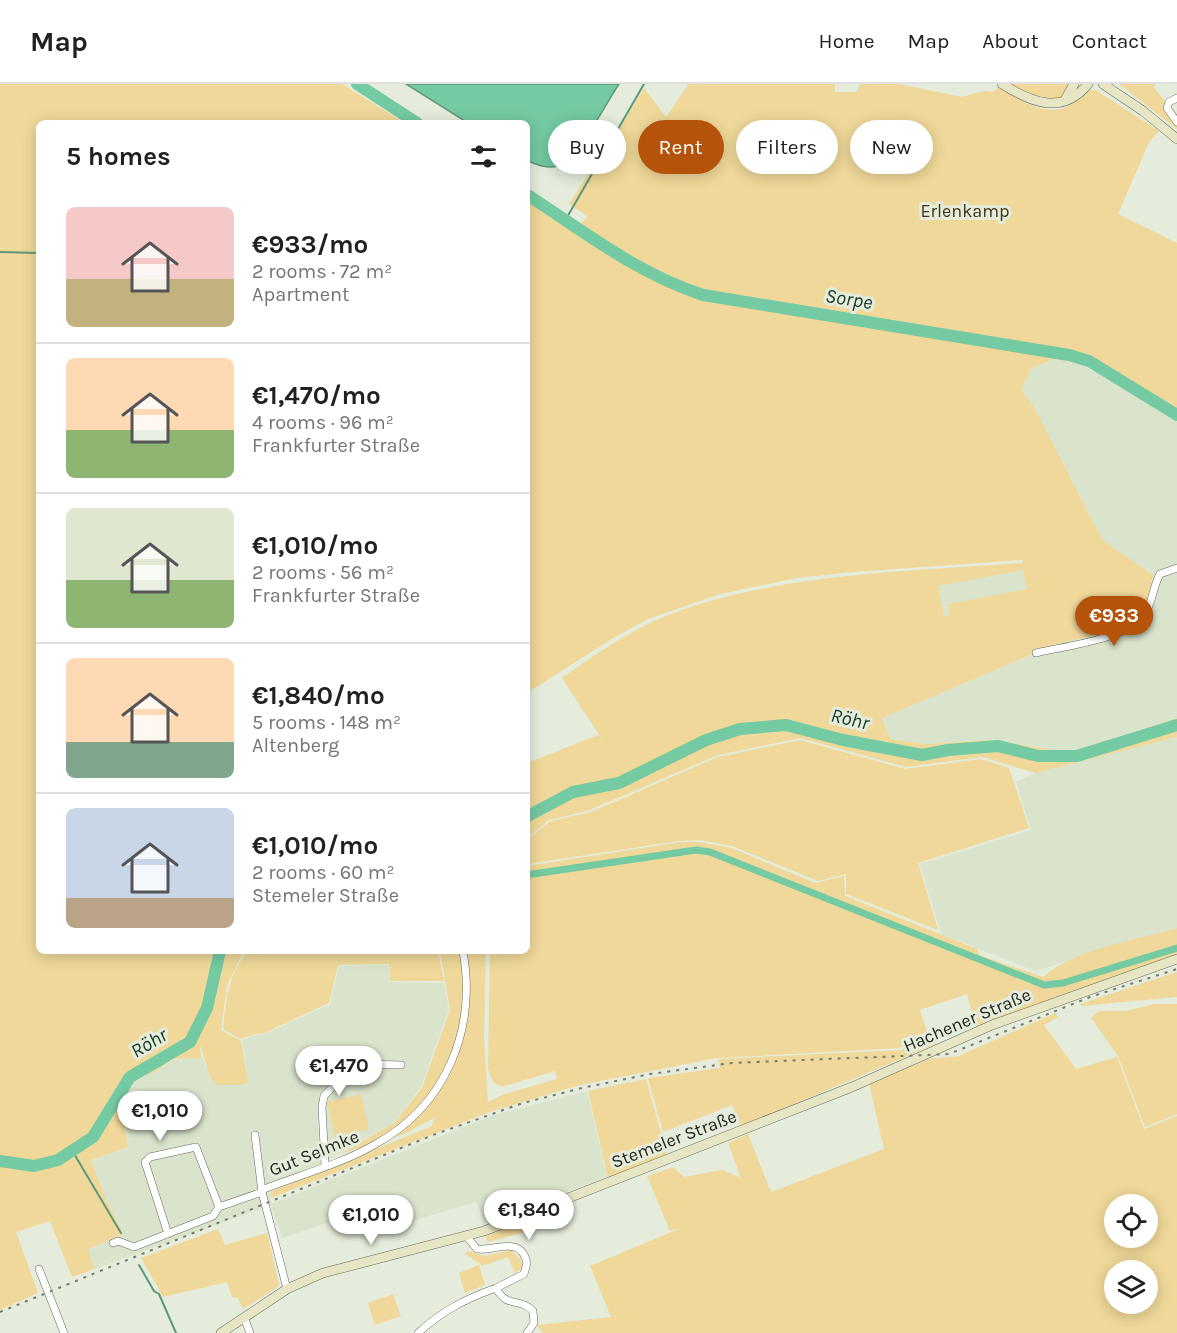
<!DOCTYPE html>
<html lang="en">
<head>
<meta charset="utf-8">
<style>
	:root { --surface:#fff; --page:#f2f2f2; --text:#202124; --muted:#757577; --line:#e0e0e0; --accent:#b45309 }
	body { margin:0; font-family:Karla,sans-serif; background:var(--page); color:var(--text); height:100vh; display:flex; flex-direction:column; font-size:22px; white-space:nowrap }
	* { box-sizing:border-box; margin:0 }
	p { font-size:20px; color:var(--muted) }
	.icon { flex:none; width:33px; height:33px; fill:none; stroke:currentColor; stroke-width:2; stroke-linecap:round; stroke-linejoin:round }
	.map { position:relative; flex:1; overflow:hidden }
	.sheet { position:absolute; left:36px; top:36px; width:494px; height:834px; display:flex; flex-direction:column; background:var(--surface); border-radius:9px; box-shadow:0 3px 15px #0003 }
	.sheet>* { flex:none }
	.top-card { position:absolute; left:548px; top:36px; width:538px; height:54px; display:flex; gap:12px }
	.fabs { position:absolute; left:1104px; top:1110px; display:grid; gap:12px }
	.fabs a { display:grid; place-items:center; width:54px; height:54px; border-radius:50%; background:var(--surface); box-shadow:0 3px 15px #0003; font-size:30px }
	.price { position:absolute; translate:-50% -51px; padding:0 14px; border-radius:21px; background:#fff; color:#222; font-size:20px; line-height:39px; filter:drop-shadow(0 2px 3px #0008) }
	.price::after { content:''; position:absolute; left:50%; top:36px; width:18px; height:14px; margin-left:-9px; background:inherit; clip-path:polygon(0 0,100% 0,50% 100%) }
	.price.active { background:var(--accent); color:#fff }
	ul { padding:0; list-style:none }
	li { display:flex; align-items:center; gap:18px; height:150px; padding:0 30px }
	li+li { border-top:2px solid var(--line) }
	li span { display:grid; place-items:center; flex:none; width:168px; height:120px; border-radius:9px; color:#555 }
	li>.icon { margin-inline-start:auto }
	span .icon { width:72px; height:72px; fill:#fffc; stroke-width:1 }
	li b { font-size:26px }
	h2 { display:flex; justify-content:space-between; align-items:center; height:72px; padding:0 30px; font-size:26px }
	.chip { padding:0 21px; border-radius:27px; background:var(--surface); box-shadow:0 3px 15px #0003; font-size:21px; line-height:54px }
	.chip.active { background:var(--accent); color:#fff }
	header { display:flex; align-items:center; gap:36px; box-sizing:border-box; height:84px; padding:0 30px; background:var(--surface); border-bottom:2px solid var(--line) }
	header strong { font-size:28px }
	nav { display:flex; gap:33px; margin-inline-start:auto; font-size:21px }
	.map>svg:first-child { display:block }
</style>
</head>
<body>
<header>
<strong>Map</strong>
<nav><a>Home</a><a>Map</a><a>About</a><a>Contact</a></nav>
</header>
<div class="map">
<svg width="1177" height="1249" viewBox="0 0 1177 1249">
	<rect width="100%" height="100%" fill="#e5ecdb"/>
	<path fill="#dae4cc" d="M1065,271l112,64v299l-99,32 -18,1 -69,-11 -66,4 -35,-5 -8,-22 175,-73 48,-11 26,-11 19,-50 -17,-9 -30,-22 -69,-134 -13,-17 11,-22z
		M1023,485l4,20 -79,15 2,11 -7,1 -5,-30z
		M1177,653v191l-142,43 -94,-37 -21,-70 111,-34 -15,-48 19,-9z
		M388,881l2,17 54,1 5,26 -28,78 -28,36 -76,43 -49,18 3,20 223,-89 93,-24 20,86 -122,45 -9,-20 -92,27 -42,-11 -60,20 -11,-33 -177,64 -6,-20 35,-15 -17,-35 -15,-39 37,-13 -8,-45 14,-22 21,-8 18,-12 29,-3 8,20 38,5 -6,-42 17,-6 1,2 70,-32 9,-38z"/>
	<path fill="#efd899" fill-rule="evenodd" d="M0,0h342l63,39h-366v828h205l-17,34 -6,45 20,11 7,41 -8,3h-24l-6,-8 -10,-32 1,13 -28,1 -18,13 -21,8 -14,22 8,45 -37,13 15,39 17,35 -35,15 6,20 -22,8 -22,-56 -34,11 22,61 -38,17z
		M689,0h146v8h21l5,-8h37l64,13 21,-6 10,1 6,-5c19,11 43,30 67,20 10,-4 17,-15 28,-18l65,42 -10,11 -31,72 59,29v170l-112,-60 3,-8 -5,8 -359,-60 -58,-23 -67,-45 9,-8 -19,-13 36,-56 2,1 37,-61 22,29z
		M1007,0h63l-8,14 -17,5z
		M1119,0h37l-3,3 12,14 -2,6 14,17v5z
		M527,115l116,75 61,23 361,58 -33,13 -11,22 13,17 69,134 50,34 -8,33 -14,14 -26,11 -49,11 -174,74 8,21 35,5 66,-4 69,11 18,-1 99,-32v19l-142,36 -53,-16 -76,10 -106,-29 -82,17 -128,55 -41,10 -22,18v-75l71,-28 5,6 -41,-63c33,-23 67,-48 106,-63 112,-42 235,-43 354,-52l1,-3 -171,12 -56,6 -76,16 -72,25 -35,19 -86,55zM1023,486l4,19 -79,15 2,11 -6,1 -6,-30z
		M800,656l105,29 76,-10 28,9 20,60 -111,35 20,67 -92,-36v-20l-28,7 -86,-35 -32,-6 -21,1 -152,23v-24l23,-19 41,-9 127,-55z
		M680,758h19l33,6 83,35 29,-7 1,20 132,53 2,6 64,22c32,-28 93,-37 134,-49v28l-201,72 -9,-34 -47,16 8,24 -28,14 -184,10 -136,27 -88,26 -221,87 -1,-6 162,-66 2,-8 -30,16 -64,20 54,-31 28,-35 28,-78 -10,-59h46l-2,87 4,64 14,-7 55,-16 -2,-8 -54,16 -8,-5 -5,-13 2,-118h36l1,-85z
		M249,867h189l6,30h-54l-1,-17 -51,1 -9,38 -69,32 -1,-2 -19,6 -17,-10c3,-27 5,-58 26,-78z
		M1177,888v25l-96,9 -1,-2z
		M1155,920h22v110l-32,13 -27,-71 -27,-38 7,-7h28z
		M1055,929l3,4 -14,8 32,44 41,-12 27,72 33,-13v217h-634l-6,-8 74,-8 -21,-51 91,-38 -11,3 -23,-55 26,-9 11,10 38,-7 19,8 -13,-35 20,-9 23,58 113,-43 -15,-66 59,-24 31,-3zM1114,1120h34v34h-34zM1114,1186h34v34h-34z
		M932,950l4,10 -195,82 -9,-21 -69,27 -15,-54 72,-10 -2,-9 183,-9z
		M646,995l21,76 -59,23 -20,-87z
		M361,1010l8,35 -34,8 -8,-35z
		M521,1138l4,10 -38,10 -1,-6z
		M218,1145l7,16 42,-12 12,52 -3,3 -33,21 -5,-11 -6,-1 -5,-15 -64,15 -22,-39z
		M511,1166l10,10 2,8 -8,5 -7,-16 -25,9 -18,-12 3,-3 16,5z
		M479,1181l6,20 -20,8 -6,-20z
		M393,1210l8,22 -26,9 -7,-22z"/>
	<path fill="#74caa2" stroke="#5c997b" stroke-width="1.5" d="M406,0h213c-13,19 -41,75 -61,82 -10,3 -23,-1 -31,-6l-1,-37h-58z"/>
	<g fill="none" stroke-linecap="round" stroke-linejoin="round">
		<path stroke="#5c997b" stroke-width="2" d="M566,135l78,-135
			M0,168l39,1
			M73,1068l48,81
			M139,1181l15,26 5,3 17,39"/>
		<path stroke="#74caa2" stroke-width="7" d="M526,791l170,-25 14,2 334,133 19,-2 114,-35"/>
		<path stroke="#74caa2" stroke-width="12" d="M357,0l60,39
			M526,110c59,38 110,79 177,101l366,60 20,6 88,54
			M526,733l47,-25 46,-9 87,-43 34,-11 46,-4 57,15 79,15 26,-5 50,-4 40,10h39l100,-31
			M0,1077l34,5 24,-6 35,-23 37,-60 60,-35 17,-34 13,-57"/>
		<g stroke="#666c5e" stroke-width="8">
			<path id="street" d="M1177,14l-8,4 -2,6 10,14
				M1036,569c29,-7 93,-14 109,-39 8,-13 8,-28 15,-40l17,-6
				M255,1051l7,57 25,97
				M325,1081l-3,-58 2,-11 20,-21 12,-8 8,-3 37,1
				M264,1105c36,-14 77,-25 110,-44 72,-39 103,-115 89,-194
				M168,1150l-23,-72 5,-5 46,-10 23,60
				M466,1152l11,13c19,2 44,-14 50,14l-3,11 -28,14c11,21 24,9 37,23l1,12 -7,10
				M113,1159l5,-2 16,6 79,-31 6,-9 43,-15
				M39,1185l25,64
				M244,1233l6,16
				M418,1249c24,-22 47,-34 78,-45"/>
		</g>
		<g stroke="#666c5e" stroke-width="10">
			<path id="secondary" d="M1002,0c29,18 60,32 86,0
				M1103,0l40,27 34,28
				M1065,16l9,-16
				M221,1249l66,-44 36,-16 161,-42 368,-144 140,-62 185,-66"/>
		</g>
		<use href="#street" stroke="#fff" stroke-width="7"/>
		<use href="#secondary" stroke="#e7e6c4" stroke-width="9"/>
		<path stroke="#767a6f" stroke-width="2" stroke-dasharray="3 6" stroke-linecap="butt" d="M0,1228l433,-177 90,-32 59,-15 68,-14 82,-11 217,-9 141,-57 87,-28"/>
	</g>
	<g text-anchor="middle" dominant-baseline="central" stroke-width="6" stroke-linejoin="round" paint-order="stroke">
		<g font-size="18" fill="#403412" stroke="#e5ecdb">
			<text x="965" y="127">Erlenkamp</text>
		</g>
		<g font-size="18" fill="#242720" stroke="#e5ecdb">
			<text transform="translate(967 936) rotate(-23)">Hachener Straße</text>
			<text transform="translate(674 1055) rotate(-21)">Stemeler Straße</text>
			<text transform="translate(314 1069) rotate(-22)">Gut Selmke</text>
		</g>
		<g font-size="20" font-style="italic" fill="#153b2b" stroke="#e5ecdb">
			<text transform="translate(849 215) rotate(9)">Sorpe</text>
			<text transform="translate(850 635) rotate(13)">Röhr</text>
			<text transform="translate(149 959) rotate(-31)">Röhr</text>
		</g>
	</g>
</svg>
<div class="fabs">
<a><svg class="icon" aria-label="locate" viewBox="0 0 24 24"><circle cx="12" cy="12" r="6"/><path d="M12 2v4M12 18v4M2 12h4M18 12h4"/></svg></a>
<a><svg class="icon" aria-label="layers" viewBox="0 0 24 24"><path d="M12 4l9 5-9 5-9-5zM3 14l9 5 9-5"/></svg></a>
</div>
<b class="price active" style="left:1114px;top:563px">€933</b>
<b class="price" style="left:339px;top:1013px">€1,470</b>
<b class="price" style="left:160px;top:1058px">€1,010</b>
<b class="price" style="left:529px;top:1157px">€1,840</b>
<b class="price" style="left:371px;top:1162px">€1,010</b>
<div class="top-card">
<a class="chip">Buy</a>
<a class="chip active">Rent</a>
<a class="chip">Filters</a>
<a class="chip">New</a>
</div>
<section class="sheet">
<h2>5 homes<svg class="icon" aria-label="filters" viewBox="0 0 24 24"><path d="M4 7h16M4 17h16"/><circle cx="9" cy="7" r="2"/><circle cx="15" cy="17" r="2"/></svg></h2>
<ul>
<li><span style="background:linear-gradient(#f6c9c9 60%,#c2b280 0)"><svg class="icon" aria-label="home" viewBox="0 0 24 24"><path d="M3 11l9-7 9 7M6 9v11h12V9"/></svg></span><div><b>€933/mo</b><p>2 rooms · 72 m²</p><p>Apartment</p></div></li>
<li><span style="background:linear-gradient(#ffd9b3 60%,#8fb573 0)"><svg class="icon" aria-label="home" viewBox="0 0 24 24"><path d="M3 11l9-7 9 7M6 9v11h12V9"/></svg></span><div><b>€1,470/mo</b><p>4 rooms · 96 m²</p><p>Frankfurter Straße</p></div></li>
<li><span style="background:linear-gradient(#dfe7d0 60%,#8fb573 0)"><svg class="icon" aria-label="home" viewBox="0 0 24 24"><path d="M3 11l9-7 9 7M6 9v11h12V9"/></svg></span><div><b>€1,010/mo</b><p>2 rooms · 56 m²</p><p>Frankfurter Straße</p></div></li>
<li><span style="background:linear-gradient(#ffd9b3 70%,#7fa58c 0)"><svg class="icon" aria-label="home" viewBox="0 0 24 24"><path d="M3 11l9-7 9 7M6 9v11h12V9"/></svg></span><div><b>€1,840/mo</b><p>5 rooms · 148 m²</p><p>Altenberg</p></div></li>
<li><span style="background:linear-gradient(#c9d6e8 75%,#b9a48a 0)"><svg class="icon" aria-label="home" viewBox="0 0 24 24"><path d="M3 11l9-7 9 7M6 9v11h12V9"/></svg></span><div><b>€1,010/mo</b><p>2 rooms · 60 m²</p><p>Stemeler Straße</p></div></li>
</ul>
</section>
</div>
</body>
</html>
